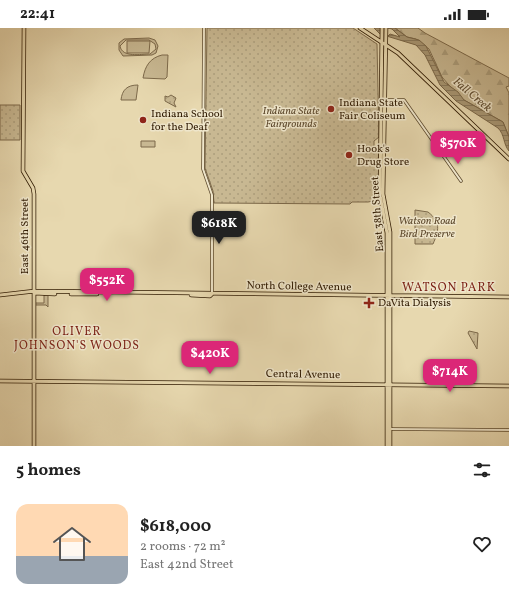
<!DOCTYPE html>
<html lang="en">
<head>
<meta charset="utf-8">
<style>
	:root { --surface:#fff; --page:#f2f2f2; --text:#222; --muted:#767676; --accent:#db2777 }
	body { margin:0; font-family:Vollkorn,serif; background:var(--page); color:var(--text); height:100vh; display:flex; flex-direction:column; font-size:15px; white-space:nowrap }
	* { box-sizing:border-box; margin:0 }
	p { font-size:13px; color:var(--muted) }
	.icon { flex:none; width:22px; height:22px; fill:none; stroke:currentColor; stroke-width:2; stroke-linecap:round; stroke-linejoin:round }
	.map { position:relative; height:418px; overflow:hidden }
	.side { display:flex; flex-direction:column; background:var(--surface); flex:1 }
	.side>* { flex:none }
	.price { position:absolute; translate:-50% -34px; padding:0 9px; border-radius:8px; background:var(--accent); color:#fff; font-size:13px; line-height:26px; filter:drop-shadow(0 1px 2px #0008) }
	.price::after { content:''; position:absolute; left:50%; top:24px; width:12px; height:9px; margin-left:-6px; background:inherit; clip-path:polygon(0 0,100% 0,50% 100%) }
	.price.current { background:#222; color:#fff }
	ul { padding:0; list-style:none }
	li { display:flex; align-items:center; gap:12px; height:100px; padding:0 16px }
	li span { display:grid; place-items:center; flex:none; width:112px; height:80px; border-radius:12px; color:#555 }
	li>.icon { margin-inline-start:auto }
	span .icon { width:48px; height:48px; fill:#fffc; stroke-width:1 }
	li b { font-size:17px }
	h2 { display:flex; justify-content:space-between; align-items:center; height:48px; padding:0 16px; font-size:17px }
	.status { display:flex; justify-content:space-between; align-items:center; height:28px; padding:0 20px; background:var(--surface); direction:ltr }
	.status svg { height:11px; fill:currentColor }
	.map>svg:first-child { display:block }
</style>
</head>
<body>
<div class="status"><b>22:41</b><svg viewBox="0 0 49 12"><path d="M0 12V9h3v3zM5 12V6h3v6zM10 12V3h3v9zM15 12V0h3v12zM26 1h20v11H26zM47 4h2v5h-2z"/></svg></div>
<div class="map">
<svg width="509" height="418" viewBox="0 0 509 418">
	<defs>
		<pattern id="forest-firs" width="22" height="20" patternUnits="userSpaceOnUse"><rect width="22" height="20" fill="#c8b892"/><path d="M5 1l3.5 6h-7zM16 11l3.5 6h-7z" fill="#ac9e7c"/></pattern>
		<pattern id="park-dots" width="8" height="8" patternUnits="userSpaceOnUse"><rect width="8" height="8" fill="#c8b892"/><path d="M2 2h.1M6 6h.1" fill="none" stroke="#ac9e7c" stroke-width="1.8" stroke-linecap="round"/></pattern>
		<pattern id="water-rules" width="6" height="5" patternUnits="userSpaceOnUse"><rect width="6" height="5" fill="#a89774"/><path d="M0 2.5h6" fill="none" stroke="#897a5d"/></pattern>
	</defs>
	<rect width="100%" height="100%" fill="#e7d8af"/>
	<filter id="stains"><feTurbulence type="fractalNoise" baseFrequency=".005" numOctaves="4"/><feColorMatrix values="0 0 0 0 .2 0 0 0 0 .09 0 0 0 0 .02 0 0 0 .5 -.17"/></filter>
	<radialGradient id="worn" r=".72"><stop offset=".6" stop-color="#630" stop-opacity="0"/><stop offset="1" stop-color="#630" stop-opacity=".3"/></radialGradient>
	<path fill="#c8b892" stroke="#7c694a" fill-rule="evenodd" d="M149,10l6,2 3,6 -2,7 -4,2 -29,1 -4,-6v-7l5,-4zM126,12h23l6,4 1,5 -6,5c-9,0 -28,4 -30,-8z
		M127,13h23l-1,12h-22z
		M162,27h6l-1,22 -2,2 -22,-1c2,-12 7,-20 19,-23z
		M138,57l-2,15h-15c1,-10 6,-15 17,-15z
		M141,113h14v6h-14z
		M44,267h4v12l-2,-2h-11v-2h9z"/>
	<path fill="url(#forest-firs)" stroke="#7c694a" d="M395,0h23l7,5 84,45v8l-3,1 3,6v44l-6,-15 -39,-22 -16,-16 -6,-7 -13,-28 -13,-10 -9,-2z"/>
	<path fill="url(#park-dots)" stroke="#7c694a" d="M207,0h146l24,16 2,93 -5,4v10l5,1 -1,48 -10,2h-16l-2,2 -136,-1 -1,-12 -8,-23z
		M171,67l5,3 -2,5 2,4 -11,-6v-5l3,1z
		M0,77h20v35h-20z
		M415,182l13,2c13,10 11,18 5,32h-18z
		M469,303l9,2 -1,16 -9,-16z"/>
	<path fill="url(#water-rules)" stroke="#786546" d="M374,0h9v4l5,4 2,-2 10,3 -8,-8 -4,-1h7l12,9 12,3 7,6 18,36 14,10 6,8 39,22 6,15v14c-6,-7 -4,-16 -11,-23l-42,-27 -16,-16 -15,-30 -9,-10 -36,-11z"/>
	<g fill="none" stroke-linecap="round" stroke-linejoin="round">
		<g stroke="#5d4a2d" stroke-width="3.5">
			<path id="minor" d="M204,0l-1,141 9,26v98
				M384,72h20l57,81
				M390,401l119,1"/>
		</g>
		<g stroke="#2f1a02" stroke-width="4.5">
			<path id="major" d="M24,0l-1,143 10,17 1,6v252
				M360,0l38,25 111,106
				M382,0l-2,167 7,38v213
				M386,0l-3,166 7,38v214
				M34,265l21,1
				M71,266h26
				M0,267l35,-4 474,6
				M191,267l19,1 2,-2
				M0,353l509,5"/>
		</g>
		<use href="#minor" stroke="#efe6cb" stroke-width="2"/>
		<use href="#major" stroke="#e7d8af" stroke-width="3"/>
	</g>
	<g fill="#8f2418" stroke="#efe6cb" stroke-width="1.5">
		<circle cx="331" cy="81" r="4"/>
		<circle cx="143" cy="92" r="4"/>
		<circle cx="349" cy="127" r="4"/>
		<path d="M367 269h4v4h4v4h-4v4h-4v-4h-4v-4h4z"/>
	</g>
	<g text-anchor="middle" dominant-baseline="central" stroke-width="3" stroke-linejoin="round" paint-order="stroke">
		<g font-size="11" fill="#2f1a02" stroke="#efe6cb" text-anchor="start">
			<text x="339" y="75">Indiana State<tspan x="339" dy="13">Fair Coliseum</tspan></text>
			<text x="151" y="86">Indiana School<tspan x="151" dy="13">for the Deaf</tspan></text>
			<text x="357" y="121">Hook's<tspan x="357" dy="13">Drug Store</tspan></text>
			<text x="378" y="275">DaVita Dialysis</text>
		</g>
		<g font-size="11" font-style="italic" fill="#5d492d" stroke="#efe6cb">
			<text x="291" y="83">Indiana State<tspan x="291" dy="13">Fairgrounds</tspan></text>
			<text x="427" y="193">Watson Road<tspan x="427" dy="13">Bird Preserve</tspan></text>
		</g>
		<g font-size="11" fill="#2f1a02" stroke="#efe6cb">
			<text transform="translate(378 186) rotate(-94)">East 38th Street</text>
			<text transform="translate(25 208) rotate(-90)">East 46th Street</text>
			<text transform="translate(299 259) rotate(1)">North College Avenue</text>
			<text transform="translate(303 347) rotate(1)">Central Avenue</text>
		</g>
		<g font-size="12" font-style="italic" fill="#5f4c30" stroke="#efe6cb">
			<text transform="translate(472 67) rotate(40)">Fall Creek</text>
		</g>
		<g font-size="12" letter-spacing="1" fill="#7a1f14" stroke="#efe6cb">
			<text x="449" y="260">WATSON PARK</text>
			<text x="77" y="304">OLIVER<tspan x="77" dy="14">JOHNSON'S WOODS</tspan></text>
		</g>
	</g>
	<rect width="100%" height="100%" filter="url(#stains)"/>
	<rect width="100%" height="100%" fill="url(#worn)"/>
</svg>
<b class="price" style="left:458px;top:137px">$570K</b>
<b class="price current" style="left:219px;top:217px">$618K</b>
<b class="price" style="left:107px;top:274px">$552K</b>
<b class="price" style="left:210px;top:347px">$420K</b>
<b class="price" style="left:450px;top:365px">$714K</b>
</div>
<section class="side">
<h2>5 homes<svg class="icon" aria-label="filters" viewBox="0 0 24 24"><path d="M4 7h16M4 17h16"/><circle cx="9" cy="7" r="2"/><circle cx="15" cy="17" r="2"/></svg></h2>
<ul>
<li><span style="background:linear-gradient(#ffd9b3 65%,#9aa5b1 0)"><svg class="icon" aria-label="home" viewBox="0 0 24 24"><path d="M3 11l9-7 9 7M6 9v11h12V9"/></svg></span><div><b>$618,000</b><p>2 rooms · 72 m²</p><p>East 42nd Street</p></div><svg class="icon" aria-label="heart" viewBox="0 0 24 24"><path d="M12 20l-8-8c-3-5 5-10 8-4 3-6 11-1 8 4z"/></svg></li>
</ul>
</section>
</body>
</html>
